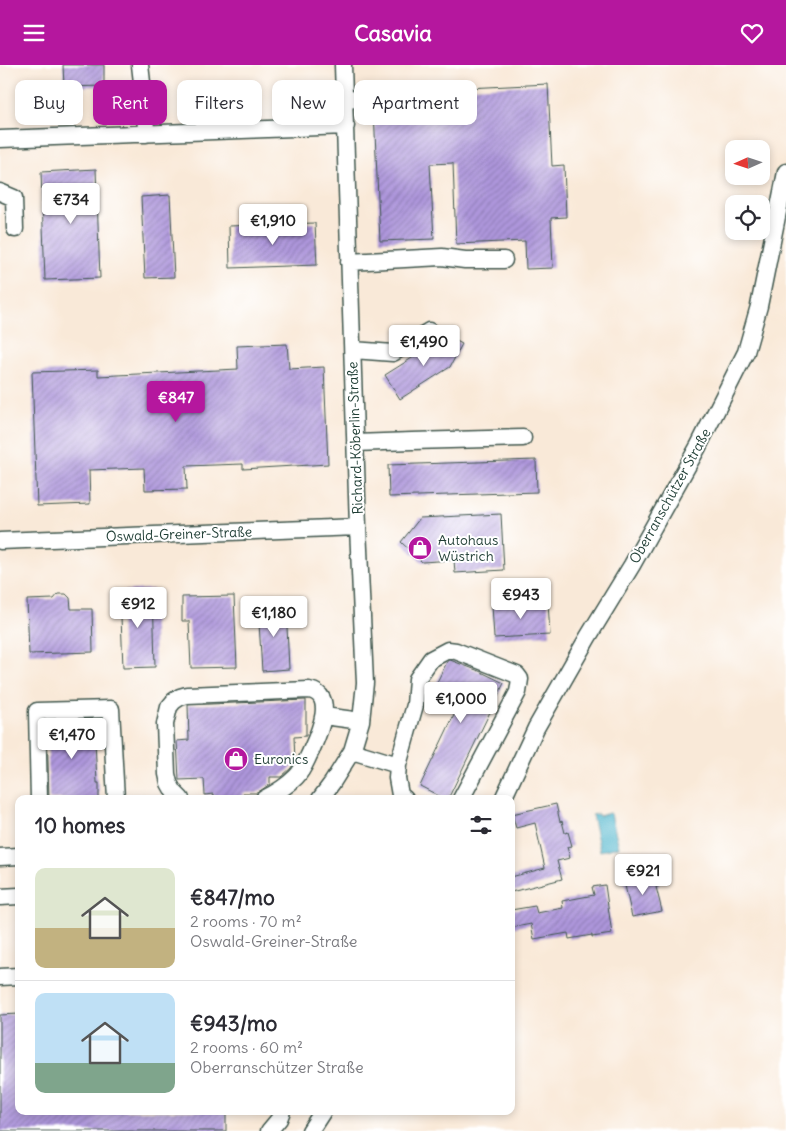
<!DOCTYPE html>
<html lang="en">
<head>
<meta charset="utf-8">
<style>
	:root { --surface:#fff; --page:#f2f2f3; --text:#2b2b33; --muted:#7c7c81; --line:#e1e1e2; --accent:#b5179e }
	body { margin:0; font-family:Delius,sans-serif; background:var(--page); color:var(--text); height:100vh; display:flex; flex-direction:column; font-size:19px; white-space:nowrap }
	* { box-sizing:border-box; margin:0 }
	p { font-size:16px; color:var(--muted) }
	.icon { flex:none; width:28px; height:28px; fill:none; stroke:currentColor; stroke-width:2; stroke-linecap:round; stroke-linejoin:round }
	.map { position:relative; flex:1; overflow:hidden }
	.side { position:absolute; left:15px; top:730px; width:500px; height:320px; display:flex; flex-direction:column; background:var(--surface); border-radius:10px; box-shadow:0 2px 8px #0003 }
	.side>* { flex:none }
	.banner { position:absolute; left:15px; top:15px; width:500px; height:45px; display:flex; gap:10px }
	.needle { width:32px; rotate:267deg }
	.tools { position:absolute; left:725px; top:75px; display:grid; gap:10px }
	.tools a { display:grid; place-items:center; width:45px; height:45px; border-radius:10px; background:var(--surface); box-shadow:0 2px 8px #0003; font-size:25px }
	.price { position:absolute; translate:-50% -42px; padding:0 11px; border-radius:5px; background:#fff; color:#222; font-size:16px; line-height:32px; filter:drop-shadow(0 1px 2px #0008) }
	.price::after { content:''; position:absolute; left:50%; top:30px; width:15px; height:11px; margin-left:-8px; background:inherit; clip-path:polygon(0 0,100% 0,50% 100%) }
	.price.active { background:var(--accent); color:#fff }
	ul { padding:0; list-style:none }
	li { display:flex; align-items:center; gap:15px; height:125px; padding:0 20px }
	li+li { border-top:1px solid var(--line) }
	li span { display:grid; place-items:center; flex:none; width:140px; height:100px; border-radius:10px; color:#555 }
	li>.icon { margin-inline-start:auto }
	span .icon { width:60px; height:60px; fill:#fffc; stroke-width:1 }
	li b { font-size:21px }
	h2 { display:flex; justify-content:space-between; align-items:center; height:60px; padding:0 20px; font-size:21px }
	.chip { padding:0 18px; border-radius:10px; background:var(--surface); box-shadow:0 2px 8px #0003; font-size:18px; line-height:45px }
	.chip.active { background:var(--accent); color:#fff }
	header { display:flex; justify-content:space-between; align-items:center; height:65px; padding:0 20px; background:var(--accent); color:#fff; font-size:22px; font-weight:800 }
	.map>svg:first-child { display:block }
</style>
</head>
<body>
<header><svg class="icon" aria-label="menu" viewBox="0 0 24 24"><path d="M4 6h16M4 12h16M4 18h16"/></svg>Casavia<svg class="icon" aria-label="heart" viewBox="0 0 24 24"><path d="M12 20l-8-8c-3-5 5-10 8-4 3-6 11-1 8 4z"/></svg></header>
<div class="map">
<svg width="786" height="1066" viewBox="0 0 786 1066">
	<defs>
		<pattern id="building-hatch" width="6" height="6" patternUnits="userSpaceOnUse" patternTransform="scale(1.25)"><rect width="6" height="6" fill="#ae96dc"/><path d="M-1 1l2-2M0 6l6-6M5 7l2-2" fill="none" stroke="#8d7cb3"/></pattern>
	</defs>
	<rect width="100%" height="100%" fill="#fff"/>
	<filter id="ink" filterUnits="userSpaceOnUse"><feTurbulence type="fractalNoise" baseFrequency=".02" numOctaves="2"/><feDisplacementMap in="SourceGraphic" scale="10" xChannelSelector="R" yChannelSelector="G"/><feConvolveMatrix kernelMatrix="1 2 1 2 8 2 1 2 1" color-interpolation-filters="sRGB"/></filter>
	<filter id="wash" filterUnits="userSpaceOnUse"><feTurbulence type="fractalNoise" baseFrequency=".0096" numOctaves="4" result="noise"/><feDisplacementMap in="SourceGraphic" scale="20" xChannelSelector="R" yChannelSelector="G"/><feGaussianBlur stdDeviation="1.12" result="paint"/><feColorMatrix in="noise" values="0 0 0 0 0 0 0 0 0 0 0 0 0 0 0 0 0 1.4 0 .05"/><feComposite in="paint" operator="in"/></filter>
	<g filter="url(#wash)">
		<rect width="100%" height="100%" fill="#f9e9d8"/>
		<path fill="#4cb4cb" stroke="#367880" d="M609,748l2,1 8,33 -19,4 -8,-36 6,-1 1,2z"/>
		<g id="blocks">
			<path fill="url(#building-hatch)" d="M63,0h41v21l-40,1z
				M548,19l4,82 12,-1 2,52 -15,1 2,50 -27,1 -1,-28 -69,3 -3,-81 -23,1 4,75 -54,2 -6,-130 75,-3 -1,-19z
				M96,104l4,109 -55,2 -4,-108z
				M170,130l4,82 -29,1 -4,-81z
				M315,158l2,42 -87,3 -1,-42z
				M447,271l15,8 -12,23 -50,32 -15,-24z
				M287,279l2,25 35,-2 4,97 -85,5v-5l-57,2 1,23 -42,1 -1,-22 -55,2 1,34 -53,2 -5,-134 66,-2v6l140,-7 -1,-23z
				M536,395l1,32 -148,5 -1,-32z
				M501,449l3,56 -49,3 -1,-13 -32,2 -21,-20 19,-24z
				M153,524l2,78 -32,1 -3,-77z
				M58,529h8l4,4 1,11h21l1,43 -64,2 -2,-54 27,-1z
				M234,531l3,71 -46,1 -2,-47h-7v-24z
				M548,537l2,33 -56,3 -2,-33z
				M286,541l3,63 -27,2 -4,-64z
				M450,595l29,11 25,12 -56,116h-3l-25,-13 37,-77 -5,-15 -17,-8 12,-24z
				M306,635v36l-12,1 1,24 -4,7 -10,9h-11v7l-13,9h-14l1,5 -30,1 -1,-5 -8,1 -1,-16 -25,1 -2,-39 12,-1 -1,-35z
				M94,654l3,64h2v16h-50l-2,-78z
				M556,739l4,18 2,-1 3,12 3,-1 4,14 -5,1 3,11 -13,3 5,18 -51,13v-15l34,-9 -10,-45 -19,5 -4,-14z
				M657,810l2,11 -3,1 6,24 -30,6 -8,-36z
				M605,820l7,49 -20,3v-2l-23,4 -1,-6 -34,6 -3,-15 -20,4v-18l24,-4 2,7 26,-5 -1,-7 32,-6 -2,-8z
				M19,949v97h207v20h-226v-116z"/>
		</g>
	</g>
	<g filter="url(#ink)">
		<use href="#blocks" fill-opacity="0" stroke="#40574d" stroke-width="1"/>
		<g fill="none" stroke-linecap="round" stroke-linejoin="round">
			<g stroke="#40574d" stroke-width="19">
				<path id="minor" d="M140,0l5,43 1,26
					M345,35l80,-6
					M0,74l346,-13
					M0,127l14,6 1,31
					M349,197l93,-5 23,3h39
					M353,285l40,3 36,-22
					M355,378l57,-2 111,-3
					M0,476l358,-14
					M324,651l37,5
					M352,686l46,14
					M39,734l-2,-88 74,-2 5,90
					M181,734l-7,-7 -5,-9 -2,-9 -2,-50 4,-17 5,-6 6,-4 7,-2 122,-5c29,5 8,47 1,63 -4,8 -7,17 -14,24 -9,9 -20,16 -32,22
					M320,734l12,-16 20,-32 9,-30 4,-38 -7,-156 -15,-462
					M405,734l-5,-4 -3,-17 1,-13 17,-60 2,-26 14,-20 17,-9 8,1 61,24 3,4 -2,13 -57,107
					M503,734l33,-71 52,-91 44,-72 66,-118 48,-95 13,-46 27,-134
					M0,792l19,-1
					M0,832l19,-1
					M0,912l19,-1
					M269,1066l10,-12 3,-8
					M310,1066l13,-20"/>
			</g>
			<use href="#minor" stroke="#fff" stroke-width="16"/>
		</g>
	</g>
	<defs>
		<g id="shop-disc" transform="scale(1.25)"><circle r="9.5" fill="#b5179e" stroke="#fff"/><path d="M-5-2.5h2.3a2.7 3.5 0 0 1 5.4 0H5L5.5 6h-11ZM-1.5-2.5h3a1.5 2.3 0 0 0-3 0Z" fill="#fff"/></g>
	</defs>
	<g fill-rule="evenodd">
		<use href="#shop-disc" x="420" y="483"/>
		<use href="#shop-disc" x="236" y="694"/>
	</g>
	<g text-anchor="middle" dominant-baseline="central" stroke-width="4" stroke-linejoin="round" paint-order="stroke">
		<g font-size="14" fill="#1f3d34" stroke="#fff">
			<text transform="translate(355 373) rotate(-92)">Richard-Köberlin-Straße</text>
			<text transform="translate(670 431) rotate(-61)">Oberranschützer Straße</text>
			<text transform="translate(179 469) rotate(-2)">Oswald-Greiner-Straße</text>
		</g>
		<g font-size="14" fill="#1f3d34" stroke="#fff" text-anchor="start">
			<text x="438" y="475">Autohaus<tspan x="438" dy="16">Wüstrich</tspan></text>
			<text x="254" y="694">Euronics</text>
		</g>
	</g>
</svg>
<div class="tools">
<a><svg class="needle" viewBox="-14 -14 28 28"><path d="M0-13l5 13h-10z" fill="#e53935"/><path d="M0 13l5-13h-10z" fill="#7c7c81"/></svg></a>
<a><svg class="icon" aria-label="locate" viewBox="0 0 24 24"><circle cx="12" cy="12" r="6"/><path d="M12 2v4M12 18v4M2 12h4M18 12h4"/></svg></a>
</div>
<b class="price" style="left:71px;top:160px">€734</b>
<b class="price" style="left:273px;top:181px">€1,910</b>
<b class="price" style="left:424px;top:302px">€1,490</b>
<b class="price active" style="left:176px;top:358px">€847</b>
<b class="price" style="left:521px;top:555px">€943</b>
<b class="price" style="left:138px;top:564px">€912</b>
<b class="price" style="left:274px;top:573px">€1,180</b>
<b class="price" style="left:461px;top:659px">€1,000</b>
<b class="price" style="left:72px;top:695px">€1,470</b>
<b class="price" style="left:643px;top:831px">€921</b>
<div class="banner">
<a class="chip">Buy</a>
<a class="chip active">Rent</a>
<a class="chip">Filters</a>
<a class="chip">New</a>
<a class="chip">Apartment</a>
</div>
<section class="side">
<h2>10 homes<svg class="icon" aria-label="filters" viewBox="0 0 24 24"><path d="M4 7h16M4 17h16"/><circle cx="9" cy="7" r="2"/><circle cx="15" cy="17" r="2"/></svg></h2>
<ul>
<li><span style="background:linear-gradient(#dfe7d0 60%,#c2b280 0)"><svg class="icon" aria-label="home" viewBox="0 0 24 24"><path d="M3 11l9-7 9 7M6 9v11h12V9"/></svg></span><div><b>€847/mo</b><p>2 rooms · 70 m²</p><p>Oswald-Greiner-Straße</p></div></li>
<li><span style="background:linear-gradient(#bfe0f5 70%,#7fa58c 0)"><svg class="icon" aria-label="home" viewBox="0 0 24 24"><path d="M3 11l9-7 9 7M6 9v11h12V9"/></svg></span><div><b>€943/mo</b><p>2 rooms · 60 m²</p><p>Oberranschützer Straße</p></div></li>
</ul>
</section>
</div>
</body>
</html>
